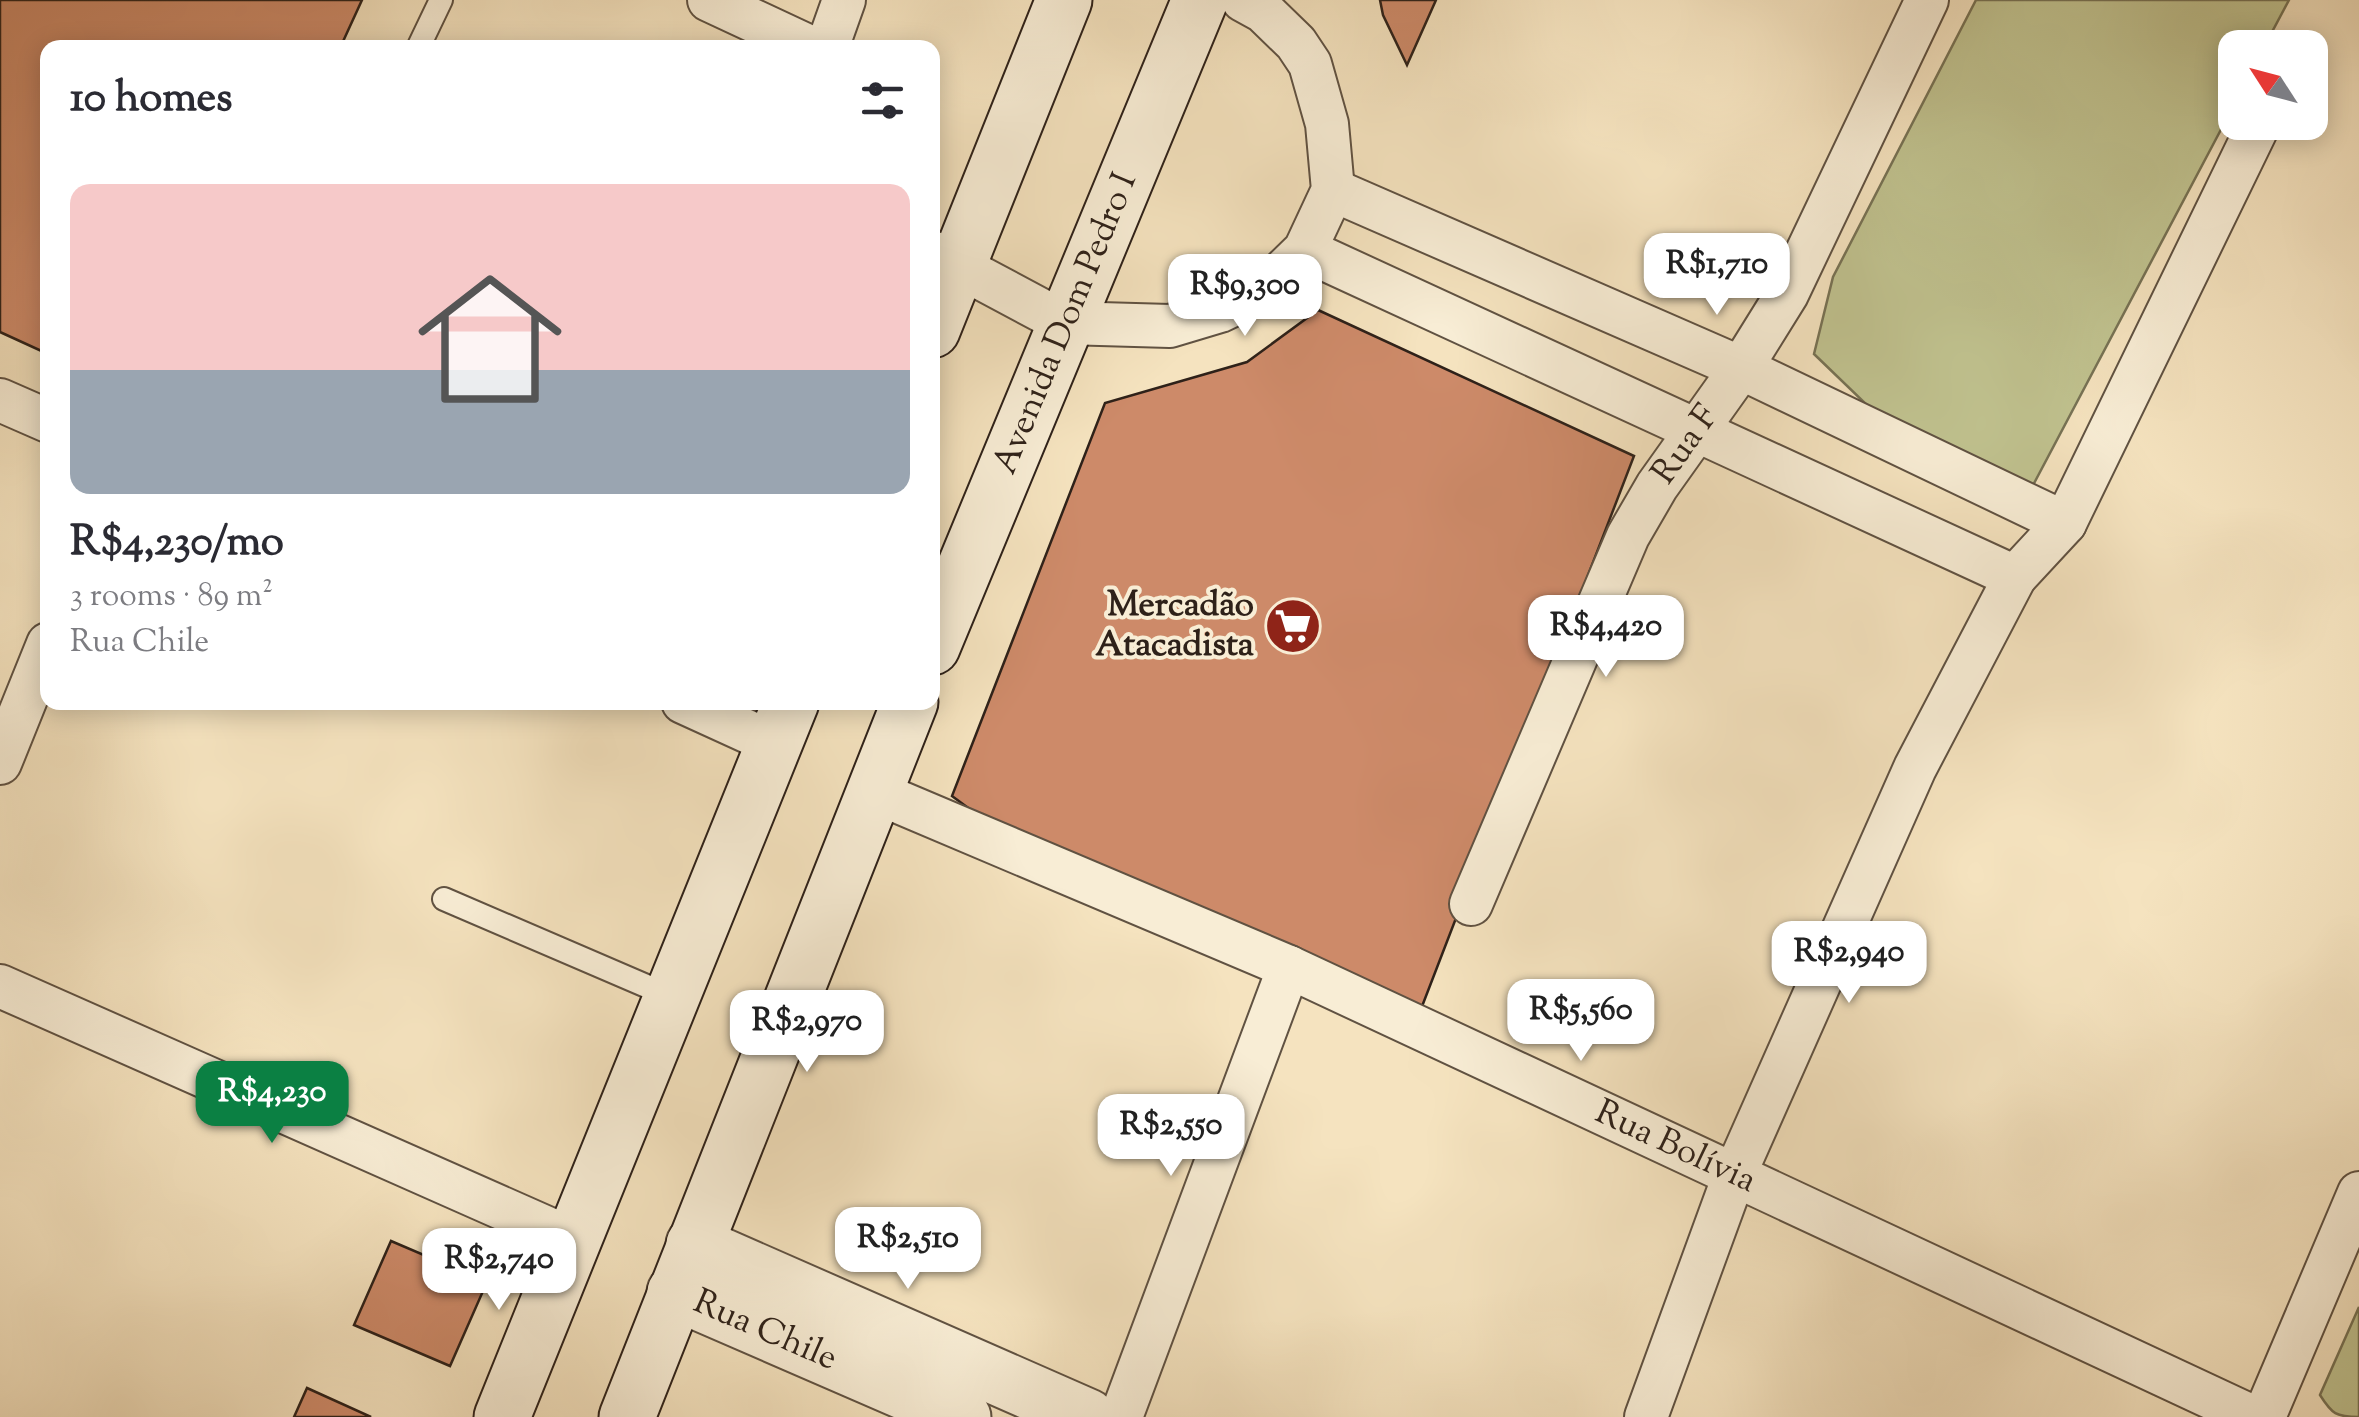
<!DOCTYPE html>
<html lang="en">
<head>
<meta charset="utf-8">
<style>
	:root { --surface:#fff; --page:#f7f7f7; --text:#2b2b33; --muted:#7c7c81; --accent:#0b8043 }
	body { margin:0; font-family:"Sorts Mill Goudy",serif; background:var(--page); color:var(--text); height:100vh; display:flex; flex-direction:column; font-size:38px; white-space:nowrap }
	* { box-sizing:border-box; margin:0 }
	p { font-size:32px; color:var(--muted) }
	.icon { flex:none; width:55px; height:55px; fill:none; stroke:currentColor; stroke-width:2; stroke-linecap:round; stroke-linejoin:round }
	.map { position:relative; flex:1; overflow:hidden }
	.drawer { position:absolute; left:40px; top:40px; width:900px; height:670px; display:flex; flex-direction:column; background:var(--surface); border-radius:20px; box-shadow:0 5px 25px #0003 }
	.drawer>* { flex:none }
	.needle { width:65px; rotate:306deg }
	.fabs { position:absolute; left:2218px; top:30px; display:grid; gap:20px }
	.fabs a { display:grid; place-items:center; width:110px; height:110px; border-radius:20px; background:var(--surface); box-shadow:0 5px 25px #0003; font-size:50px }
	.price { position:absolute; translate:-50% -85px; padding:0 22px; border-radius:20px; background:#fff; color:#222; font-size:32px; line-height:65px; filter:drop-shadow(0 2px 5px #0008) }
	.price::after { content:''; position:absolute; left:50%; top:60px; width:30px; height:22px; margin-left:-15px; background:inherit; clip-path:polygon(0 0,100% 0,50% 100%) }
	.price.current { background:var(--accent); color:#fff }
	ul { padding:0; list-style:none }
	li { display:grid; align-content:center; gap:20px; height:530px; padding:0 30px }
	li span { display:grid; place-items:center; height:310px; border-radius:20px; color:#555 }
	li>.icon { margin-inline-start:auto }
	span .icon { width:180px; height:180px; fill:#fffc; stroke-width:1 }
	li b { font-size:42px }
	h2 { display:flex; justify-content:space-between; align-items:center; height:120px; padding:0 30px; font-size:42px }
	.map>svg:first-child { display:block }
</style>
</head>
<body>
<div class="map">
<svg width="2359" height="1417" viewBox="0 0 2359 1417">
	<rect width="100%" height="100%" fill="#f5e3bf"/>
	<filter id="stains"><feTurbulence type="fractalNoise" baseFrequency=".002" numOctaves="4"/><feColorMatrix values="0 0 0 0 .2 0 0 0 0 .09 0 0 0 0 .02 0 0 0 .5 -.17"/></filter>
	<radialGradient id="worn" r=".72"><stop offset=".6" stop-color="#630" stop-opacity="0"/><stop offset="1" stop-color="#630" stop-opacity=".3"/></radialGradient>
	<path fill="#c0c28f" stroke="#777254" stroke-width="2.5" d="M1976,0h313l-25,47 -29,1v55l-204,386 -159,-79 -58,-56 19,-77z
		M2359,1307v110c-23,0 -27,-3 -39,-22z"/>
	<path fill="#cd8a69" stroke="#2e2119" stroke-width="2.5" d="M0,0h362l-22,48h-292v306l-48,-22z
		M1380,0h56l-29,65 -24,-50z
		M1318,310l316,146 -213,553 -450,-199 -19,-14 153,-393 142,-41z
		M391,1241l96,41 -37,84 -96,-41z
		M307,1388l64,29h-77z"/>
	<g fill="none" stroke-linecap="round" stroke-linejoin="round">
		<g stroke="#605242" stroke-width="26">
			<path id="service" d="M418,48l23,-48
				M444,899l228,98"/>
		</g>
		<g stroke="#605242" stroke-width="46">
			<g id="minor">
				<path d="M709,0l103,48"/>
				<path d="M827,48l17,-48"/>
				<path d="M1333,190l408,178 324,155"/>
				<path d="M1305,250l710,327"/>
				<path d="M932,252l133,71 105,3 50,-15 44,-21 41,-40 28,-60 -6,-66 -17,-60 -14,-21 -33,-32 -20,-11"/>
				<path d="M0,400l48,21"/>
				<path d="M683,702l92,42"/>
				<path d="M0,763l48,-119"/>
				<path id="s1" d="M873,791l416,176 964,450"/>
				<path id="s2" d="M1471,904l157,-368 29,-50 84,-118 46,-74 140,-294"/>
				<path d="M0,986l574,254"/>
				<path d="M1121,1417l168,-450"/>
				<path d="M1646,1417l88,-241 181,-408 100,-191 50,-54 195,-401"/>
				<path d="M2264,1417l95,-224"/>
			</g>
		</g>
		<g stroke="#605242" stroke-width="59">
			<g id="tertiary">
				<path d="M694,1244l394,173"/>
				<path id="s3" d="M675,1292l288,125"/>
			</g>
		</g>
		<g stroke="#2e2119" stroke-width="59">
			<g id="secondary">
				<path d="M932,330l132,-330"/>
				<path id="s4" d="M932,647l268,-647"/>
				<path d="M502,1417l289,-715"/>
				<path d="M627,1417l283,-715"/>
			</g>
		</g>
		<use href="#service" stroke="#f8edd5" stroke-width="22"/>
		<use href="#minor" stroke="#f8edd5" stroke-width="42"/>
		<use href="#tertiary" stroke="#f8edd5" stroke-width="55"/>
		<use href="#secondary" stroke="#f8edd5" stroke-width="55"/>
	</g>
	<defs>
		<g id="supermarket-disc" transform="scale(2.875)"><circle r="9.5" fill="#8f2418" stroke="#f8edd5"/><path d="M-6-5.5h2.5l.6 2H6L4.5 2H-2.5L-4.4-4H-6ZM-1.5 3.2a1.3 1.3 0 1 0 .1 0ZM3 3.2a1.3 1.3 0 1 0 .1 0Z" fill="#fff"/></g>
	</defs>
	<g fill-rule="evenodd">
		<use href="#supermarket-disc" x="1293" y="626"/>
	</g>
	<g text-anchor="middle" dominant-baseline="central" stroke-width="8" stroke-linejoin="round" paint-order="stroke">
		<g font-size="35" fill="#2e2119" stroke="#f8edd5">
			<text stroke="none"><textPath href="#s4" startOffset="350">Avenida Dom Pedro I</textPath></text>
			<text stroke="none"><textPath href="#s2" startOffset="508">Rua F</textPath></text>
			<text stroke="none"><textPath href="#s1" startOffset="878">Rua Bolívia</textPath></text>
			<text stroke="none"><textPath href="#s3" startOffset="98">Rua Chile</textPath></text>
		</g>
		<g font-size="35" font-weight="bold" fill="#2e2119" stroke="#f8edd5" text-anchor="end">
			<text x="1254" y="606">Mercadão<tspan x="1254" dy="40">Atacadista</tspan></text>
		</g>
	</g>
	<rect width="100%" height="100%" filter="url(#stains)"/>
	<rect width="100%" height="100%" fill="url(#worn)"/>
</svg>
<div class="fabs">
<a><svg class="needle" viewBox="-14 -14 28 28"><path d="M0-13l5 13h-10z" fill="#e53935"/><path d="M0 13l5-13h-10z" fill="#7c7c81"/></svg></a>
</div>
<b class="price" style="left:1717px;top:318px">R$1,710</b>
<b class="price" style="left:1245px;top:339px">R$9,300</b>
<b class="price" style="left:1606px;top:680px">R$4,420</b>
<b class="price" style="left:1849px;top:1006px">R$2,940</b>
<b class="price" style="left:1581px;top:1064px">R$5,560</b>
<b class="price" style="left:807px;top:1075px">R$2,970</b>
<b class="price current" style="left:272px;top:1146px">R$4,230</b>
<b class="price" style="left:1171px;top:1179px">R$2,550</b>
<b class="price" style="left:908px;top:1292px">R$2,510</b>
<b class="price" style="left:499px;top:1313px">R$2,740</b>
<section class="drawer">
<h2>10 homes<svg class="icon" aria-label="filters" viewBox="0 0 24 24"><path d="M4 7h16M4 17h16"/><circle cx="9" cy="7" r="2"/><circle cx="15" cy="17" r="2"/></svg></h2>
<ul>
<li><span style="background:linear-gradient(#f6c9c9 60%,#9aa5b1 0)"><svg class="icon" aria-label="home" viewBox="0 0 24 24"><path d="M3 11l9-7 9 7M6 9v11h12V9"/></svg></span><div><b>R$4,230/mo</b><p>3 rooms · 89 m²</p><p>Rua Chile</p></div></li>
</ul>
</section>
</div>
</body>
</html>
